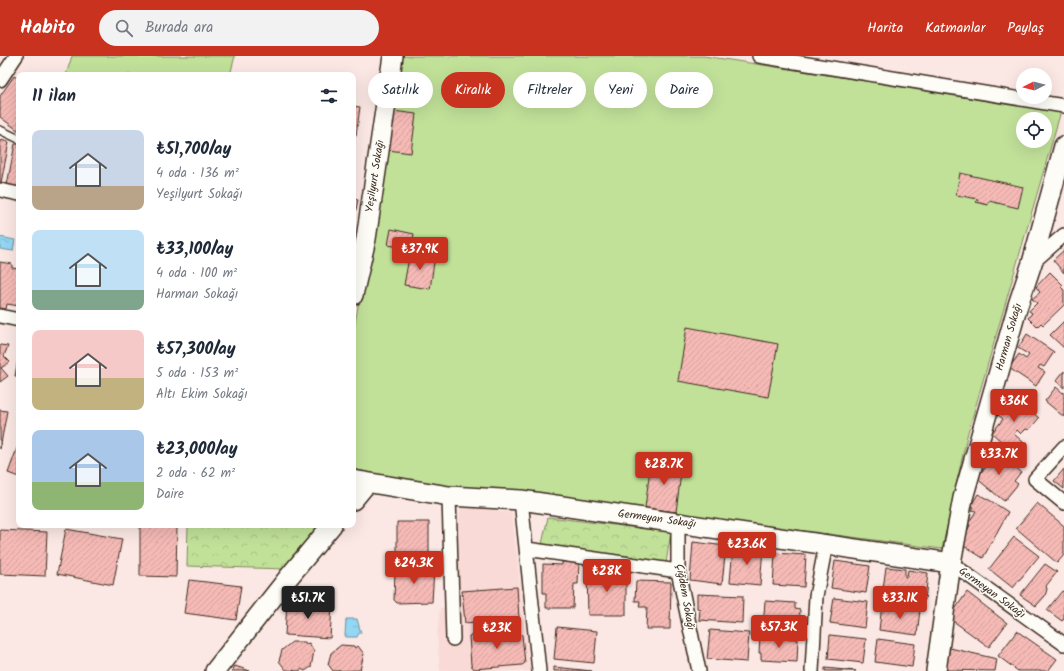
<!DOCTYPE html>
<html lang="tr">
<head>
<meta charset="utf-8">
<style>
	:root { --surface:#fff; --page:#f2f2f3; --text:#1f2937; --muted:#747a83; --accent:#c8321e }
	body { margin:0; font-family:Kalam,sans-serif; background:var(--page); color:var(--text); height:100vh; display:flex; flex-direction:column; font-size:15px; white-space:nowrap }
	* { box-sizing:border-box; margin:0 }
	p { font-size:13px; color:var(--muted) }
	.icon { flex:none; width:22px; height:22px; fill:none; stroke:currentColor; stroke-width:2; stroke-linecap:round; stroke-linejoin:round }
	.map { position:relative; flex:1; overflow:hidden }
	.details { position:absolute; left:16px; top:16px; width:340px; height:456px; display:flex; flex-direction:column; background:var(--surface); border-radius:8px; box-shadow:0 4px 16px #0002 }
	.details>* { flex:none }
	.guide { position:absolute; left:368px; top:16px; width:380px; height:36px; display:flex; gap:8px }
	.needle { width:26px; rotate:264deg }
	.controls { position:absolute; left:1016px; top:12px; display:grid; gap:8px }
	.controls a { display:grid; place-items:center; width:36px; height:36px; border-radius:50%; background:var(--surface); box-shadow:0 4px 16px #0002; font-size:20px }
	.price { position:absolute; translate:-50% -34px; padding:0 9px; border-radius:4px; background:var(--accent); color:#fff; font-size:13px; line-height:26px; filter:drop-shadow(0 1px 2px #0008) }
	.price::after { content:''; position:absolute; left:50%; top:24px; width:12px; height:9px; margin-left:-6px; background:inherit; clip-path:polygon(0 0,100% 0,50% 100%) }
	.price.selected { background:#222; color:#fff }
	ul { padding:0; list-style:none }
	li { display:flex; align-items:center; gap:12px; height:100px; padding:0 16px }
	li span { display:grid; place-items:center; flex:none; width:112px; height:80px; border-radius:8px; color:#555 }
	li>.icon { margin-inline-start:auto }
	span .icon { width:48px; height:48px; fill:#fffc; stroke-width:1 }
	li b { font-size:17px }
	h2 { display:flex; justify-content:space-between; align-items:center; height:48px; padding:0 16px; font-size:17px }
	.chip { padding:0 14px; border-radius:18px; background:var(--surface); box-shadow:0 4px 16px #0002; font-size:14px; line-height:36px }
	.chip.selected { background:var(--accent); color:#fff }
	header { display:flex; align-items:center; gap:24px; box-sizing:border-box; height:56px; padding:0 20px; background:var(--accent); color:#fff }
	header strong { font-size:19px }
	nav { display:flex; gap:22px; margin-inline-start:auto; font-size:14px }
	.search { width:280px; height:36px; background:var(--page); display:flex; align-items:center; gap:10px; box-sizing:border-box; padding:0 14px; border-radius:22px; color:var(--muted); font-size:15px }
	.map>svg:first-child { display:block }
</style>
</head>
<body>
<header>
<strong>Habito</strong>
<div class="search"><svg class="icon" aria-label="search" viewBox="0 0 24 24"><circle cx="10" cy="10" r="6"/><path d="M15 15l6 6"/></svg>Burada ara</div>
<nav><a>Harita</a><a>Katmanlar</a><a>Paylaş</a></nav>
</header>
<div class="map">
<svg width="1064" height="615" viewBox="0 0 1064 615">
	<defs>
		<pattern id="park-crowns" width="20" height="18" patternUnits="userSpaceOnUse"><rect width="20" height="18" fill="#c1e199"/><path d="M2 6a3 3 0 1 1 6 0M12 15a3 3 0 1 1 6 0" fill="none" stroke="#a7c183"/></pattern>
		<pattern id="water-ripples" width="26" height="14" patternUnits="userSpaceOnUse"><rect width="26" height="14" fill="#93d7f4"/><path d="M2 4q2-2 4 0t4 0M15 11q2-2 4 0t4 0" fill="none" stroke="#80b9d1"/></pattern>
		<pattern id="building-hatch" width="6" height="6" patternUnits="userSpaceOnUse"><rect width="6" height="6" fill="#f6bab6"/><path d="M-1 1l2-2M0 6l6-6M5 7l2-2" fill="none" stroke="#d4a09c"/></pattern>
	</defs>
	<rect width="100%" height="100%" fill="#fbe8e4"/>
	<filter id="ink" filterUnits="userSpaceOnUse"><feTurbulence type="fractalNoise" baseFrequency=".025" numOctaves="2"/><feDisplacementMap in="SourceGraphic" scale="8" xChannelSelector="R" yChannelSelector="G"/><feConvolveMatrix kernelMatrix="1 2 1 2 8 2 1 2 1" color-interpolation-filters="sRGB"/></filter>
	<g filter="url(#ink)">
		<path fill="#fadad6" d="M461,450l51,7 18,158h-90l-3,-37 3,-26 16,-2 1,-73z"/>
		<path fill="#c1e199" stroke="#7e865c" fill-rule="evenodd" d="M72,0h163l-5,19h-164z
			M400,0h304l357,55 -94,325 -25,113 -446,-59 -78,-7 -65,-14v-133zM1023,63h22v22h-22z"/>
		<path fill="url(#park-crowns)" stroke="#7e865c" d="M548,461l123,15 -5,31 -124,-19z
			M188,469h134l-36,44 -99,-3z"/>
		<path fill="url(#water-ripples)" stroke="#70929e" d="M0,181l15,3 -2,11 -13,-2z
			M346,563h11l4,14h-2l-2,4h-11l-1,-2z"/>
		<path fill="url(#building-hatch)" stroke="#3b2a1e" d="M14,20l5,3v52l-19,-14v-21z
			M353,50l7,1 -4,29 -3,-1z
			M393,55l23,3 -5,39 -23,-3z
			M0,84l9,2 -8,41h-1z
			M15,88h4v43l-12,-2z
			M960,117l63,14 -5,21 -29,-7 -1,4 -12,-3 2,-3 -22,-4z
			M353,143l5,1 -5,23z
			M391,173l23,5 -3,15 -23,-4z
			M1064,194v23l-11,-13z
			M410,196l25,4 -5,33 -26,-4z
			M0,206l12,2v4l7,1v37l-12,-2 -1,5 -6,-1z
			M1050,216l13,13 -2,2 3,3v15l-21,20 -2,-2 -4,4 -9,-9 4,-5 -3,-2 8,-8 -5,-4 8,-7 -4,-5z
			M1064,265v27l-14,-13z
			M687,271l91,17 -10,53 -90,-16z
			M1027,278l27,18 -10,15 -4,-2 -2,3 7,4 -9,14 -27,-18 10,-14 7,5 3,-4 -11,-7z
			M0,289l8,1 -4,10 6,6 -9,6 7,8 -8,6z
			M19,297v23h-4z
			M1064,315v17l-8,-7z
			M1056,331l7,6 1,-1v25l-19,-16z
			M1012,339l12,10 -1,2 2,3 2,-2 12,10 -10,12 -3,-1 -5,5 -4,-4 -3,4 9,8 -9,11 -22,-20 11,-14 -5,-4 5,-6 -1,-2z
			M0,354l7,1 -7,38z
			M19,387v34l-11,-4z
			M995,394l26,22 -7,9 4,3 -14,17 -28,-23 9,-10 -3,-3z
			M651,405l31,4 -6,47 -31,-4z
			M1064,413v20l-10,-8z
			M978,438l13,7 17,11 -25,46 -22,-14 9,-19 -2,-1 8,-13 -4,-1 2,-3 -3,-1z
			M1037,447l27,23v29l-7,8 -41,-35z
			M397,466h32v39l-32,-1z
			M140,469h37l-1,52 -36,-1z
			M66,473l56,10 -9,46 -56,-11z
			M0,474l47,2 -2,44 -45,-2z
			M1014,481l25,19 -26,32 -24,-19z
			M693,486l33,4 -4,38 -32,-4z
			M733,491l30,2 -3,36 -30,-3z
			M775,497l31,2 -2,32 -31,-2z
			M835,505l35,5 -4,27 -35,-5z
			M562,506h17l-1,22h-4l-1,24h-27v-15h-3v-29l19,1z
			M1045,508l12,8 -11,14 1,3 -2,7 -9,10 -16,-11z
			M431,511l3,2 -2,33 -35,1 -3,-3 1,-30 3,-2z
			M886,511l19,2v8h2l1,-7 20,3 -3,27 -19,-2 1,-7 -5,-1 -1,8 -19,-2z
			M626,514v45h-38l-1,-44z
			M189,524l52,6 -5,34 -52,-7z
			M636,525l35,1 -1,47h-24l1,-22h-8l1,-6h-5z
			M517,531l2,31 -54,5 -3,-32z
			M1062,535l2,1v27l-2,2 -15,-11z
			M967,536l40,31 -18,24 -40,-29z
			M697,538l46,2 -1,27 -43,-3 1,-11 -3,-1z
			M834,542l34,4 -3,26 -35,-5z
			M287,545l45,3 -2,34 -45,-3z
			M765,545l30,2v6l5,1 -1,19 -36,-2z
			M882,549l38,5 -3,25 -38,-5z
			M557,571l40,4 -3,32 -40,-4z
			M710,574l39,3 -2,29 -40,-3z
			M1017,575l40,28 -9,12h-30l-20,-15z
			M519,576l3,3 3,28 -3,2 -48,4 -3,-4 -2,-29 4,-2z
			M830,579l36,4 -3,24 -35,-4z
			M760,581l38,2 -1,23 -36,-2v-7h-2z
			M878,583l37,5 -3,23 -37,-5z
			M292,586h13l1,2 3,-1 5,8 -3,16 -6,4 -4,-2 -1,2 -14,-1 -7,-9 3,-11z
			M341,589l13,1 1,2 3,-2 6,8 -4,16 -27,1 -5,-7 3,-11z
			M950,592l47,11 -2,12 -50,-1z
			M235,610l15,5h-18z
			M554,611l38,4h-38z
			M825,612l31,3h-31z"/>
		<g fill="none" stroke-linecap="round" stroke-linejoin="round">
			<g stroke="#3b2a1e" stroke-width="10">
				<path id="lane" d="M0,74l19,9"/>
			</g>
			<g stroke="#3b2a1e" stroke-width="16">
				<path id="street" d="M759,0l305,50
					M0,24l16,-24
					M0,134l19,4
					M1032,207l32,-28
					M0,260l19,4
					M1064,391l-29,32 29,24
					M449,440l4,143
					M521,444l18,171
					M678,467v48l21,100
					M527,493l151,22
					M951,507l113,81
					M812,615l4,-75 10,-52"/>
			</g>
			<g stroke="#3b2a1e" stroke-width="22">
				<path id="secondary" d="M353,239l13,-56 27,-183
					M353,424l96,16 72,4 430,63
					M353,444l14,-17
					M215,615l73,-93 44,-53
					M936,615l15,-108 12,-65 55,-193 14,-42 32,-117"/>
			</g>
			<use href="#lane" stroke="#fdfcf7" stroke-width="7"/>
			<use href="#street" stroke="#fdfcf7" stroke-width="13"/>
			<use href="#secondary" stroke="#fdfcf7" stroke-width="19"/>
		</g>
	</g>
	<g text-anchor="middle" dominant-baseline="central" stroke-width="3" stroke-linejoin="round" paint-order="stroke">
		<g font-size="11" fill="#3b2a1e" stroke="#fdfcf7">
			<text transform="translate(375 120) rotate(-81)">Yeşilyurt Sokağı</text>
			<text transform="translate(1009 281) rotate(-74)">Harman Sokağı</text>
			<text transform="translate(657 463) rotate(8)">Germeyan Sokağı</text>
			<text transform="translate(992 537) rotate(36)">Germeyan Sokağı</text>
			<text transform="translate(685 541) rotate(80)">Çiğdem Sokağı</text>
		</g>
	</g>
</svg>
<div class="controls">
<a><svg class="needle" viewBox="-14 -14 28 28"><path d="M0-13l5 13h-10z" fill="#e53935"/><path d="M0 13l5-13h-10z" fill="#747a83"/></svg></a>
<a><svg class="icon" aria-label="locate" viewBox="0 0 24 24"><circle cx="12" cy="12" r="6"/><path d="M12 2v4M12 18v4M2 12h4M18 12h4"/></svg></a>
</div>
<b class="price" style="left:420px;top:215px">₺37.9K</b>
<b class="price" style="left:1014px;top:367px">₺36K</b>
<b class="price" style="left:999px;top:420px">₺33.7K</b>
<b class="price" style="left:664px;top:430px">₺28.7K</b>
<b class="price" style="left:747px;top:510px">₺23.6K</b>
<b class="price" style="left:414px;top:529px">₺24.3K</b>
<b class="price" style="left:607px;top:537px">₺28K</b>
<b class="price selected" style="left:308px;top:564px">₺51.7K</b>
<b class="price" style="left:900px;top:564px">₺33.1K</b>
<b class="price" style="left:779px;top:593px">₺57.3K</b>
<b class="price" style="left:497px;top:594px">₺23K</b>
<div class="guide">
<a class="chip">Satılık</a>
<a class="chip selected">Kiralık</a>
<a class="chip">Filtreler</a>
<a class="chip">Yeni</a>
<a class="chip">Daire</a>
</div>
<section class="details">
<h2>11 ilan<svg class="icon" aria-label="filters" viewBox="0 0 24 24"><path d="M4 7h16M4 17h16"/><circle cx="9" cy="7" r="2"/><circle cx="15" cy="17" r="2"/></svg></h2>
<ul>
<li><span style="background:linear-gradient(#c9d6e8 70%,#b9a48a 0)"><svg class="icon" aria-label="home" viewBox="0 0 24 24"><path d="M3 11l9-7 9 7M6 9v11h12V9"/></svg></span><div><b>₺51,700/ay</b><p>4 oda · 136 m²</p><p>Yeşilyurt Sokağı</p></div></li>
<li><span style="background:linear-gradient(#bfe0f5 75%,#7fa58c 0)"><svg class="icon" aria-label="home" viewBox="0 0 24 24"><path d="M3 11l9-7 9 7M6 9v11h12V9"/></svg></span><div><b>₺33,100/ay</b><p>4 oda · 100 m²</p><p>Harman Sokağı</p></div></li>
<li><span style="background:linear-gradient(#f6c9c9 60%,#c2b280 0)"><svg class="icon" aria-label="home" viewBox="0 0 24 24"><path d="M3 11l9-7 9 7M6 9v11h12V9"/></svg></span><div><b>₺57,300/ay</b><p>5 oda · 153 m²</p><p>Altı Ekim Sokağı</p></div></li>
<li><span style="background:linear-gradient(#a9c7e8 65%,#8fb573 0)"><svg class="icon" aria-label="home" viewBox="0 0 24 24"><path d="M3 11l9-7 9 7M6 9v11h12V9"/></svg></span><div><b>₺23,000/ay</b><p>2 oda · 62 m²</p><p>Daire</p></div></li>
</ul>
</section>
</div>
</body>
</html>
